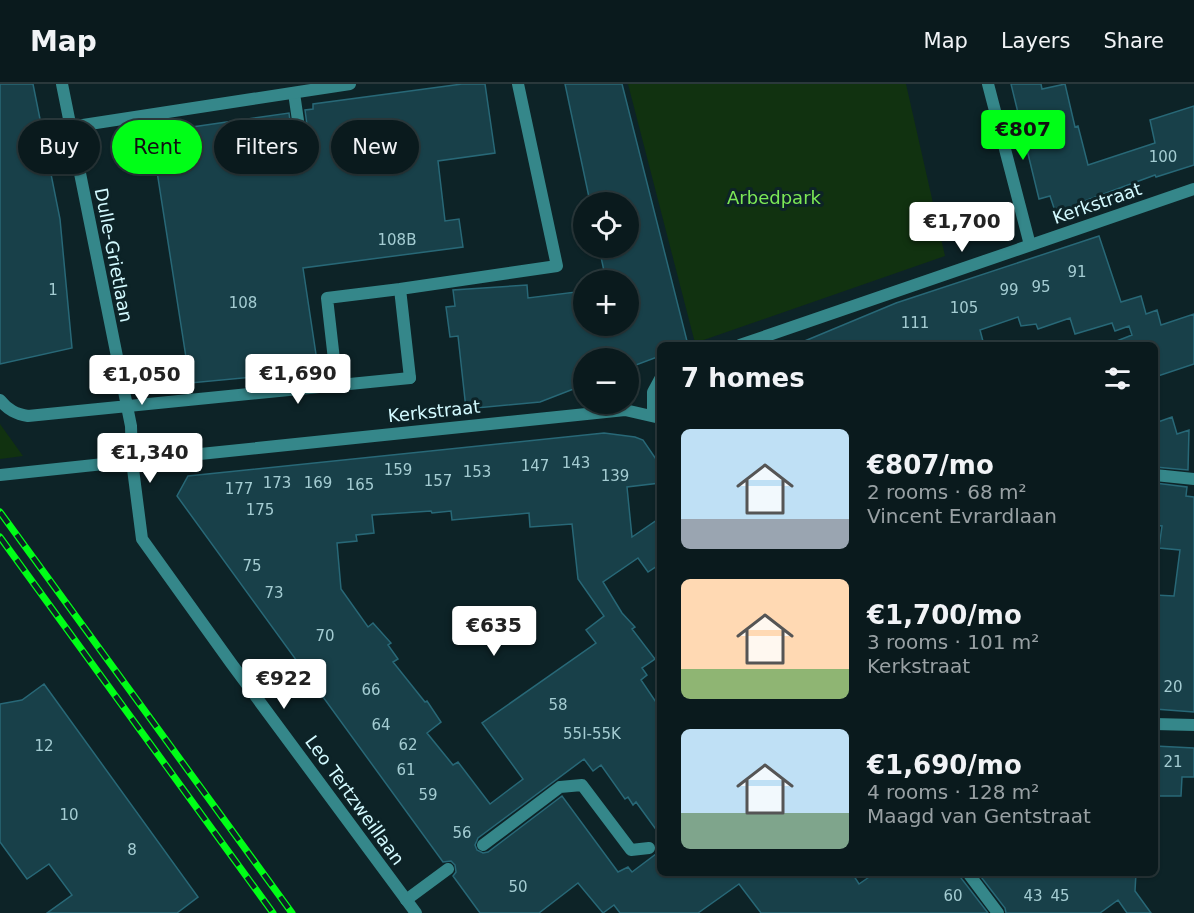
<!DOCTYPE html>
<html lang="en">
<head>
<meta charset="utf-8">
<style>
	:root { --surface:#0a1a1d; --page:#18272a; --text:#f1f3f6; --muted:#99a1a4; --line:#2a383b; --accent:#00fe17 }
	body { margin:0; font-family:"DejaVu Sans",sans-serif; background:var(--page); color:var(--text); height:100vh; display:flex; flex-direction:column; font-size:22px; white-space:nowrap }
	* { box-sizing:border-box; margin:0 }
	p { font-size:20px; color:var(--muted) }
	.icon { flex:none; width:33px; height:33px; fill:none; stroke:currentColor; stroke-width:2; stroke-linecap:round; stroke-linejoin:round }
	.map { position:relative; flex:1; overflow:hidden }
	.sheet { position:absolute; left:657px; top:258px; width:501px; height:534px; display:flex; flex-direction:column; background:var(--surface); border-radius:9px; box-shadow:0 2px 4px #0004,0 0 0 2px var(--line) }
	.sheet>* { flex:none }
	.guide { position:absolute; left:18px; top:36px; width:549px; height:54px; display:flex; gap:12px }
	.tools { position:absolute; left:573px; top:108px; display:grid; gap:12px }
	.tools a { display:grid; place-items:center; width:66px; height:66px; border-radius:50%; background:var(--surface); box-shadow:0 2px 4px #0004,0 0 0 2px var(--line); font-size:30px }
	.price { position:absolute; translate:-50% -51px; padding:0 14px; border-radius:6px; background:#fff; color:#222; font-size:20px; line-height:39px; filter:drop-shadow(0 2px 3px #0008) }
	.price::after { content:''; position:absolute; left:50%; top:36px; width:18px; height:14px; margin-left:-9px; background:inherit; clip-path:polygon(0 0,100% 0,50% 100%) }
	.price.active { background:var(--accent); color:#111 }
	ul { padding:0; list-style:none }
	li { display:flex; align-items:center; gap:18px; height:150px; padding:0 24px }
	li span { display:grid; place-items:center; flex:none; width:168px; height:120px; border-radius:9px; color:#555 }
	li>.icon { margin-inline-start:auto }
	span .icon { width:72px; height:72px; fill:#fffc; stroke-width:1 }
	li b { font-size:26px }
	h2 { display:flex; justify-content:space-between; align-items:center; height:72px; padding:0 24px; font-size:26px }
	.chip { padding:0 21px; border-radius:27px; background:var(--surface); box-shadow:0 2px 4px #0004,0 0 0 2px var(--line); font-size:21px; line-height:54px }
	.chip.active { background:var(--accent); color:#111 }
	header { display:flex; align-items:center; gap:36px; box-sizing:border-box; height:84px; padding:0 30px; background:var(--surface); border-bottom:2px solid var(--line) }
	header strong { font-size:28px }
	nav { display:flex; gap:33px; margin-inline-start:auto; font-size:21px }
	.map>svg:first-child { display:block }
</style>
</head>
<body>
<header>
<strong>Map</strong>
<nav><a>Map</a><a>Layers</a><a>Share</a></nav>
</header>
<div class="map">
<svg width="1194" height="829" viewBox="0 0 1194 829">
	<rect width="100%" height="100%" fill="#0d2327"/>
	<path fill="#113210" d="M628,0h278l39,172 -250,87z
		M0,340l23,32 -23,3z"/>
	<path fill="#184049" stroke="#286877" stroke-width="1.5" fill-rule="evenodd" d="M0,0h33l27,135 12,129 -72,16z
		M462,0h23l10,69 -57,8 7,60 14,-2 4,28 -160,21 14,93h-5v7l-47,8 -75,7 -39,-250 138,-20 4,30 4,5 6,1 5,-4 1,-5 -4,-30 8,-1v-5z
		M565,0h57l66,261h-28v11l-32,12v-10h-44v27l-44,17 -74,7 -8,-73 -8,1 -4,-30 9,-1 -2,-16 74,-5 1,13 56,-7v35h44v-46h-22l-7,-32h29v-46h-38z
		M1011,0h30l1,5 23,-5 10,43 3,-1 10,39 67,-22 -5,-23 44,-14v59l-38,12 -1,-2 -73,27 -26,12 -6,-18 -11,3z
		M1099,152l22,66 20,-6 5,18 11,-4 4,15 33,-11v50l-39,13v-32h-41v-3l18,-7 -3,-9 -14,5 -3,-8 -37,11 -5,-16 -32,11 -2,-5 -15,2 -3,-9 -38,13 4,15h-189l101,-42z
		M1172,333l5,17 12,-4 -1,40 -33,-3v-44z
		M604,349l31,4 8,3 17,25v18l-33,4 5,50 28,-19v46l-12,8 -10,-14 -35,24 19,31 13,14 -3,2 23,30 -13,9 5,7 -6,5 19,28v127l-24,-33 -3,3 -5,-8 -3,2 -24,-34 -8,6 -9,-12 -106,79 -3,7 2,5 6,3 5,-1 74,-56 56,76 10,-5 4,5 28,-21v22h192l7,11 16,-11h85l1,5 27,35h-227l-22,-29 -41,29h-78l-6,-8 -11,8 -25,-30 -39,30h-59l-27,-37 3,-4 -1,-7 -4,-4 -8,1 -266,-366 11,-20zM431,427l1,2 19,-2 1,9 77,-7 1,14 42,-3 6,55 26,37 -18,14 10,13 -114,80 41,56 -33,25 -32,-42 -5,3 -26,-32 14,-11 -14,-21 -2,1 -32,-40 5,-3 -10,-14 3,-2 -18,-20 -5,4 -27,-38 -4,-46 20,-2 -1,-6 18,-2 -2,-18z
		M1155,399l32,4 -1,9 8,1v215l-39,-3v-114l19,1 6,-46 -21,-2 3,-22 -7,-1z
		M44,600l154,213 -21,16h-130l25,-18 -23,-31 -22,15 -27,-37v-138l22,-4z
		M1155,662l39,2v29h-12l-1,19h-26z
		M978,789h158l-1,18 16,22h-24l-9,-13 -18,13h-94l-1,-5z"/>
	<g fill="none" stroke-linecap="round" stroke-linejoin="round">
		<path stroke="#35878a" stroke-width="12" d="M294,9l7,48
			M400,205l157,-23 -39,-182
			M337,302l-10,-88 73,-9 10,89
			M483,761l77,-58 22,-2 49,65 18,-2
			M406,816l42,-31"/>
		<path stroke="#35878a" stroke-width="12" d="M62,0l69,342 1,35 493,-51 35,8
			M988,0l42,161
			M70,43l280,-43
			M740,261l454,-156
			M0,316c8,10 16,14 28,16l382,-38
			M653,332v-24l7,-13
			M1155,391l39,4
			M1155,640l39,1
			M968,789l30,40"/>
		<path stroke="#35878a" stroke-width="12" d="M0,391l132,-14 10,78 89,124 185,250"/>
		<g stroke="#00fe17" stroke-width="7">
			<path id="rail" d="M0,428l292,401
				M0,453l273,376"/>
		</g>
		<use href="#rail" stroke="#0d2327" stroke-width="4.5" stroke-dasharray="14" stroke-linecap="butt"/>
	</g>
	<g text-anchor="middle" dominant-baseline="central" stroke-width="6" stroke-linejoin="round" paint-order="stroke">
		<g font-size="15" fill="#a4ccd2">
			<text x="1163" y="73">100</text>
			<text x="397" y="156">108B</text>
			<text x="1077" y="188">91</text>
			<text x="1041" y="203">95</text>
			<text x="53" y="206">1</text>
			<text x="1009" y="206">99</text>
			<text x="243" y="219">108</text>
			<text x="964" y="224">105</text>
			<text x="915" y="239">111</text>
			<text x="576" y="379">143</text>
			<text x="535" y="382">147</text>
			<text x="398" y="386">159</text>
			<text x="477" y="388">153</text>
			<text x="615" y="392">139</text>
			<text x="438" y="397">157</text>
			<text x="277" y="399">173</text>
			<text x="318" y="399">169</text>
			<text x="360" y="401">165</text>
			<text x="239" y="405">177</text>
			<text x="260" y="426">175</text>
			<text x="252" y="482">75</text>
			<text x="274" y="509">73</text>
			<text x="325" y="552">70</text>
			<text x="1173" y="603">20</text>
			<text x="371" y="606">66</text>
			<text x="558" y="621">58</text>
			<text x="381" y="641">64</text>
			<text x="592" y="650">55I-55K</text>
			<text x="408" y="661">62</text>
			<text x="44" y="662">12</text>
			<text x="1173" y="678">21</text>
			<text x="406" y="686">61</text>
			<text x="428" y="711">59</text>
			<text x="69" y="731">10</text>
			<text x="462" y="749">56</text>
			<text x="132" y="766">8</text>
			<text x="518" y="803">50</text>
			<text x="953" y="812">60</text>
			<text x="1033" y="812">43</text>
			<text x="1060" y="812">45</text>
		</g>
		<g font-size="18" fill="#7ce956" stroke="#0d2327">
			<text x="774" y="113">Arbedpark</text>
		</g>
		<g font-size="18" fill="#d3faff" stroke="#0d2327">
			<text transform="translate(1097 119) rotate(-19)">Kerkstraat</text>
			<text transform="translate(114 171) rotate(79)">Dulle-Grietlaan</text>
			<text transform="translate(434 327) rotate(-6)">Kerkstraat</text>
			<text transform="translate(355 716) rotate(54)">Leo Tertzweillaan</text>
		</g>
	</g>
</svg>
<div class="tools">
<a><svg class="icon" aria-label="locate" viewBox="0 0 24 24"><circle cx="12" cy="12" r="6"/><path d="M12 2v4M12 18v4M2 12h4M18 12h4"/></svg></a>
<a>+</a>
<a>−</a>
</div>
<b class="price active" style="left:1023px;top:77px">€807</b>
<b class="price" style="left:962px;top:169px">€1,700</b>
<b class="price" style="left:298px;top:321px">€1,690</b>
<b class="price" style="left:142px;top:322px">€1,050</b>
<b class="price" style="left:150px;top:400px">€1,340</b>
<b class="price" style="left:494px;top:573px">€635</b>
<b class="price" style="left:284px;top:626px">€922</b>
<div class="guide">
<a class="chip">Buy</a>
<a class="chip active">Rent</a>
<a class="chip">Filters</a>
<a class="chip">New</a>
</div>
<section class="sheet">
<h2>7 homes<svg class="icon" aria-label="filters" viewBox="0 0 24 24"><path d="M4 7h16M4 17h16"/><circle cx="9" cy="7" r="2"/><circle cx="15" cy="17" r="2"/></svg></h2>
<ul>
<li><span style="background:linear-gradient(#bfe0f5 75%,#9aa5b1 0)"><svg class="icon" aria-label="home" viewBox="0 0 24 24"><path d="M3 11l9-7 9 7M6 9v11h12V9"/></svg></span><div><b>€807/mo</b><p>2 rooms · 68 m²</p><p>Vincent Evrardlaan</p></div></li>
<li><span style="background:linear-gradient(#ffd9b3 75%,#8fb573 0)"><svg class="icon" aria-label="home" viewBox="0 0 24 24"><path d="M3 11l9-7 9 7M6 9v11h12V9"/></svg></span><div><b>€1,700/mo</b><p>3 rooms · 101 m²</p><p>Kerkstraat</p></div></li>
<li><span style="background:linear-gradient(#bfe0f5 70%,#7fa58c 0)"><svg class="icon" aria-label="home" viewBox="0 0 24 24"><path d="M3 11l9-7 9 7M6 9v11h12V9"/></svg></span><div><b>€1,690/mo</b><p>4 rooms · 128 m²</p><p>Maagd van Gentstraat</p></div></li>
</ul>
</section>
</div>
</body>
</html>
